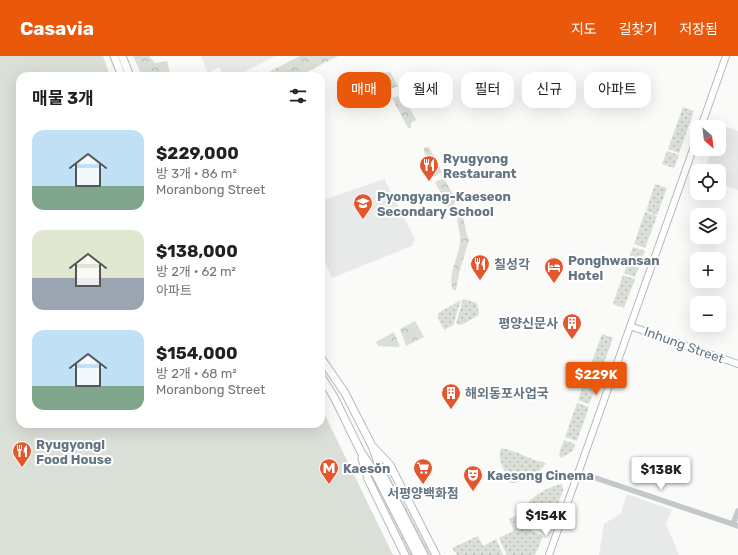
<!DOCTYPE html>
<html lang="ko">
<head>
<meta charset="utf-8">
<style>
	:root { --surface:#fff; --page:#f6f6f6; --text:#202124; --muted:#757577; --accent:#ea580c }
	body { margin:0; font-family:Rubik,"Noto Sans KR",sans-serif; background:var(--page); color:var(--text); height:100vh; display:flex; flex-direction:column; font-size:15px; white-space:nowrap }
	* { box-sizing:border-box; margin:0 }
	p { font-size:13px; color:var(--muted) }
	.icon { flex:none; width:22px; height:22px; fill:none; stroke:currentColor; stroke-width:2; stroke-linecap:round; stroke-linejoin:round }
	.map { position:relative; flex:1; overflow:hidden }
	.drawer { position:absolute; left:16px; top:16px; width:309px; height:356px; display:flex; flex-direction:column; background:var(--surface); border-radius:12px; box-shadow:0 4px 16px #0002 }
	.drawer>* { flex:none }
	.top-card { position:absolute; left:337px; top:16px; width:341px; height:36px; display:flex; gap:8px }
	.needle { width:26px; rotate:152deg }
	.buttons { position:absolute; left:690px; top:64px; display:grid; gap:8px }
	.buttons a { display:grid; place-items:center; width:36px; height:36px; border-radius:8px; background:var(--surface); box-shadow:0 4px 16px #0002; font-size:20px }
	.price { position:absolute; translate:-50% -34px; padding:0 9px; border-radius:4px; background:#fff; color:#222; font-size:13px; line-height:26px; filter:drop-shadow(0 1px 2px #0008) }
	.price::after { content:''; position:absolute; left:50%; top:24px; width:12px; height:9px; margin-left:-6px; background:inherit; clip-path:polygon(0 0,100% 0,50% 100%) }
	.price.selected { background:var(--accent); color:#fff }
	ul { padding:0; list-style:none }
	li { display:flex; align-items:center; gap:12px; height:100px; padding:0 16px }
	li span { display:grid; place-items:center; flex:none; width:112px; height:80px; border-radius:12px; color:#555 }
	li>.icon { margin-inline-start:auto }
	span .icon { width:48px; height:48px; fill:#fffc; stroke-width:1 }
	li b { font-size:17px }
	h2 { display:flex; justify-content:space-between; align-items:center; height:48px; padding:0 16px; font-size:17px }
	.tag { padding:0 14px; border-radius:12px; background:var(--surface); box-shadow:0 4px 16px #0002; font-size:14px; line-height:36px }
	.tag.selected { background:var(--accent); color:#fff }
	header { display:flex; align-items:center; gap:24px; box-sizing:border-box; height:56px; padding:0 20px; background:var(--accent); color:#fff }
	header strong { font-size:19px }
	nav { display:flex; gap:22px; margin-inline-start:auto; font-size:14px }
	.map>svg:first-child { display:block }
</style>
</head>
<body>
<header>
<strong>Casavia</strong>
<nav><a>지도</a><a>길찾기</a><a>저장됨</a></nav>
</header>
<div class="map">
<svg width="738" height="499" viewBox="0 0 738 499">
	<defs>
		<pattern id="grass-dots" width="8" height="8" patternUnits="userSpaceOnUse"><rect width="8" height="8" fill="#dadfd7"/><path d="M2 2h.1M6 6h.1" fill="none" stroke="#b4b9b4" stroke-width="1.8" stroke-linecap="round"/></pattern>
		<pattern id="forest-crowns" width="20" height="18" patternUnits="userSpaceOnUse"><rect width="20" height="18" fill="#dadfd7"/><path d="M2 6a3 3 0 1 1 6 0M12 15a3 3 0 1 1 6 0" fill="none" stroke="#b4b9b4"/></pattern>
	</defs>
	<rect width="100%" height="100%" fill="#fafaf8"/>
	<path fill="#e8e9e9" d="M201,0h74l-39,20h-12l-5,-9 -11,6z
		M721,69l17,6v59l-19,-7v-12h-15l8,-22h7v-19z
		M384,123l31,60 -3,7 -80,32 -11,-26v-51z
		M627,438l45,16 -6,14 13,31h-80l5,-31 17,-11z"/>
	<path fill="url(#grass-dots)" d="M683,51l11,4 -15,42 -11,-4z
		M667,95l12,4 -5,13 -12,-4z
		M655,128l12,4 -10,27 -11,-4z
		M645,156l12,4 -12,32 -11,-4z
		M633,191l12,4 -10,26 -11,-4z
		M623,219l12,4 -11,29 -11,-4z
		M463,243l14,4 2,12 -18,10 -5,-1z
		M461,244l-7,22 1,2 -11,6 -6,-12v-5z
		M602,278l11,4 -11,30 -11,-4z
		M590,310l12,4 -13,34 -11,-4z
		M577,347l12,4 -12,34 -12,-4z
		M564,384l11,4 -2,7 -12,7 -2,-4z
		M501,392c16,3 30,12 45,15 -4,9 -25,21 -36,20 -4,-9 -14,-25 -9,-35z
		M385,414h1l45,85h-3z
		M372,420h1l39,79h-2z
		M562,428l1,7 -12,30c-12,5 -22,-2 -26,-13 4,-11 25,-22 37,-24z
		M517,459l11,14 15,7 -8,19h-28l-8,-17 15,-7 -5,-12z
		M478,480l5,10 13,-7 7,16h-46l-5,-7z"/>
	<path fill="url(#forest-crowns)" d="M133,0h16l6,7 12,-2 4,15h-29z
		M300,0h38l-39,20h-38z
		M390,16l8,14 -11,4 -6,-9 -1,-8z
		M403,39l13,25 -5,3v5h-3l-16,-30z
		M429,91l13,25 -9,5 -4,-8 1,-5 -6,-12v-4z
		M444,122l12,22 -4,9 5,-1c9,9 7,21 12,32l-10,33 -3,17h-3c-6,-16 6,-33 7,-49 1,-9 -4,-16 -2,-24l-2,-3 -3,2 -18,-34z
		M415,265l9,16 -18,9 -6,-17z
		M394,276l6,15 -22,-1 -2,-4z"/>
	<path fill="#dadfd7" d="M0,0h103l7,20h-90v348h301v-17l72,148h-393z"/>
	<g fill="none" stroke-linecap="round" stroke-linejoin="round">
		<g stroke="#b3babf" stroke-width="8">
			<path id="secondary" d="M701,71l25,-71
				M630,270l108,38
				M549,499l148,-417"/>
		</g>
		<g stroke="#b5babe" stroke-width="9">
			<path id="primary" d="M114,0l8,20
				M122,0l8,20
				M321,302l24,35 27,53 10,27 42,82
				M321,320l13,21 27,55 15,23 41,80
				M373,391l17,18 46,90
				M362,402l6,21 37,76"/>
		</g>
		<path stroke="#c3c8cc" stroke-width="5.5" d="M578,416l160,54
			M733,468l5,-13"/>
		<use href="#secondary" stroke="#fff" stroke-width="6"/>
		<use href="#primary" stroke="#fff" stroke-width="7"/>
	</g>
	<defs>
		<g id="restaurant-pin" transform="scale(1)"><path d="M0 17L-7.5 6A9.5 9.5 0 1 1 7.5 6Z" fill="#e4572e" stroke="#fff"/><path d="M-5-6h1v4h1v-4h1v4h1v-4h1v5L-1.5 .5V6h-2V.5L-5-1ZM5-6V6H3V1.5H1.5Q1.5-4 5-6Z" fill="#fff"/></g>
		<g id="school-pin" transform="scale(1)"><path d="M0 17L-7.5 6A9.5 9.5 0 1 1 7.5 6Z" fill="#e4572e" stroke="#fff"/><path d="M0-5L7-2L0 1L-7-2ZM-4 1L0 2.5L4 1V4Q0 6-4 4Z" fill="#fff"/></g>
		<g id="hotel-pin" transform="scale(1)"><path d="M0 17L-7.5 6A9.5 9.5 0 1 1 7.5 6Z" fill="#e4572e" stroke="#fff"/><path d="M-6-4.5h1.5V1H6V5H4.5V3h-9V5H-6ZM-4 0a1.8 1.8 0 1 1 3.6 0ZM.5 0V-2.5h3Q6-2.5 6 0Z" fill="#fff"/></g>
		<g id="building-pin" transform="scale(1)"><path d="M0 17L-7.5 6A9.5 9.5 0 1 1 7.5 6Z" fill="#e4572e" stroke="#fff"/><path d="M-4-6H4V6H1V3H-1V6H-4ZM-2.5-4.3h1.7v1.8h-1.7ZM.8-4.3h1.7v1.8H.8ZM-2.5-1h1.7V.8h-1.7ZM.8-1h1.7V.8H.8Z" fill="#fff"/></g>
		<g id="metro-pin" transform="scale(1)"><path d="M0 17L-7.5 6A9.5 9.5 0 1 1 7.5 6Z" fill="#e4572e" stroke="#fff"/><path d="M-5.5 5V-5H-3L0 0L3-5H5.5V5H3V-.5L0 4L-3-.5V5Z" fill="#fff"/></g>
		<g id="supermarket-pin" transform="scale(1)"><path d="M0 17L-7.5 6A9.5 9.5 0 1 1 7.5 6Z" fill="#e4572e" stroke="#fff"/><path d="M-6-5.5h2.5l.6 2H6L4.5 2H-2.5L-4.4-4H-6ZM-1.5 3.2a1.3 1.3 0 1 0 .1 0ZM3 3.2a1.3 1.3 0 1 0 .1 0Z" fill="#fff"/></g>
		<g id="theatre-pin" transform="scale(1)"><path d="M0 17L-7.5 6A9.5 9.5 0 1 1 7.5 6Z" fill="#e4572e" stroke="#fff"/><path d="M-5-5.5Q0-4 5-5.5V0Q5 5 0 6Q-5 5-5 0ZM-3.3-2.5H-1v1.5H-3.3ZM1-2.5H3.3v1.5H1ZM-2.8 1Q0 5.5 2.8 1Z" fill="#fff"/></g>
	</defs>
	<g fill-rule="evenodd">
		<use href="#restaurant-pin" x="429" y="109"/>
		<use href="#school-pin" x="363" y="147"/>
		<use href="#restaurant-pin" x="480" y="208"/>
		<use href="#hotel-pin" x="554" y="211"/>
		<use href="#building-pin" x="572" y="267"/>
		<use href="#building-pin" x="451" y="337"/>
		<use href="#restaurant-pin" x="22" y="395"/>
		<use href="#metro-pin" x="329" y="412"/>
		<use href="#supermarket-pin" x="423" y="412"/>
		<use href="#theatre-pin" x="473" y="419"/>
	</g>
	<g text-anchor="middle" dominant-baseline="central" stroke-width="4" stroke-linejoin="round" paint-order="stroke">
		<g font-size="13" font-weight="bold" fill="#657683" stroke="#fff" text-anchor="start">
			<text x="443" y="102">Ryugyong<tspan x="443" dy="15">Restaurant</tspan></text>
			<text x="377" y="140">Pyongyang-Kaeseon<tspan x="377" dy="15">Secondary School</tspan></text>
			<text x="568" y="204">Ponghwansan<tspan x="568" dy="15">Hotel</tspan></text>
			<text x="494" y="208">칠성각</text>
			<text x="558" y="267" text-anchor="end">평양신문사</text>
			<text x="465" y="337">해외동포사업국</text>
			<text x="36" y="388">Ryugyongl<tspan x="36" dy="15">Food House</tspan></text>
			<text x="343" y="412">Kaesŏn</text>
			<text x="487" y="419">Kaesong Cinema</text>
			<text x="423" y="437" text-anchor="middle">서평양백화점</text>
		</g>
		<g font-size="13" fill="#657683" stroke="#fff">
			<text transform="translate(684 289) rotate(20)">Inhung Street</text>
		</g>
	</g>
</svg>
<div class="buttons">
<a><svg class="needle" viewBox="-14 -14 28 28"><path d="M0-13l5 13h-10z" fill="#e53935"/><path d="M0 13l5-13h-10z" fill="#757577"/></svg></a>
<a><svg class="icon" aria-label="locate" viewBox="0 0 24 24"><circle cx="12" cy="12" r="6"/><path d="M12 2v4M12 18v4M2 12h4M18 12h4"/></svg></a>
<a><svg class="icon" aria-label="layers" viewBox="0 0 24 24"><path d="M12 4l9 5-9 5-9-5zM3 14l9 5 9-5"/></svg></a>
<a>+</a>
<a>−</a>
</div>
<b class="price selected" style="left:596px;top:340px">$229K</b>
<b class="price" style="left:661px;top:435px">$138K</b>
<b class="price" style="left:546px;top:481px">$154K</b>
<div class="top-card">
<a class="tag selected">매매</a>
<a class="tag">월세</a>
<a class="tag">필터</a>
<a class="tag">신규</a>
<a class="tag">아파트</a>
</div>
<section class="drawer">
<h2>매물 3개<svg class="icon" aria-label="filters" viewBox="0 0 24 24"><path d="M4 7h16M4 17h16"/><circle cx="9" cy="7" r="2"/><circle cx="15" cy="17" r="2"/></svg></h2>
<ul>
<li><span style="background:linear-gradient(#bfe0f5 70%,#7fa58c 0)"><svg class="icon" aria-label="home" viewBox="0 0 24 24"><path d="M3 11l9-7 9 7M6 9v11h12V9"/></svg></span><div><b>$229,000</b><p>방 3개 · 86 m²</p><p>Moranbong Street</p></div></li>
<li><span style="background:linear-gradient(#dfe7d0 60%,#9aa5b1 0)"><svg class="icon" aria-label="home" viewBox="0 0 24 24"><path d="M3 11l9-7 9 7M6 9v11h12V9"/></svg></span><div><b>$138,000</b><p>방 2개 · 62 m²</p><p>아파트</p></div></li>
<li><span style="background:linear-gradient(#bfe0f5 70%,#7fa58c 0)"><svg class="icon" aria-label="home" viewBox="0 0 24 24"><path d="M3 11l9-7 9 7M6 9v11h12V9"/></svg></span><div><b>$154,000</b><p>방 2개 · 68 m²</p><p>Moranbong Street</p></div></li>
</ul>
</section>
</div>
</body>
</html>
